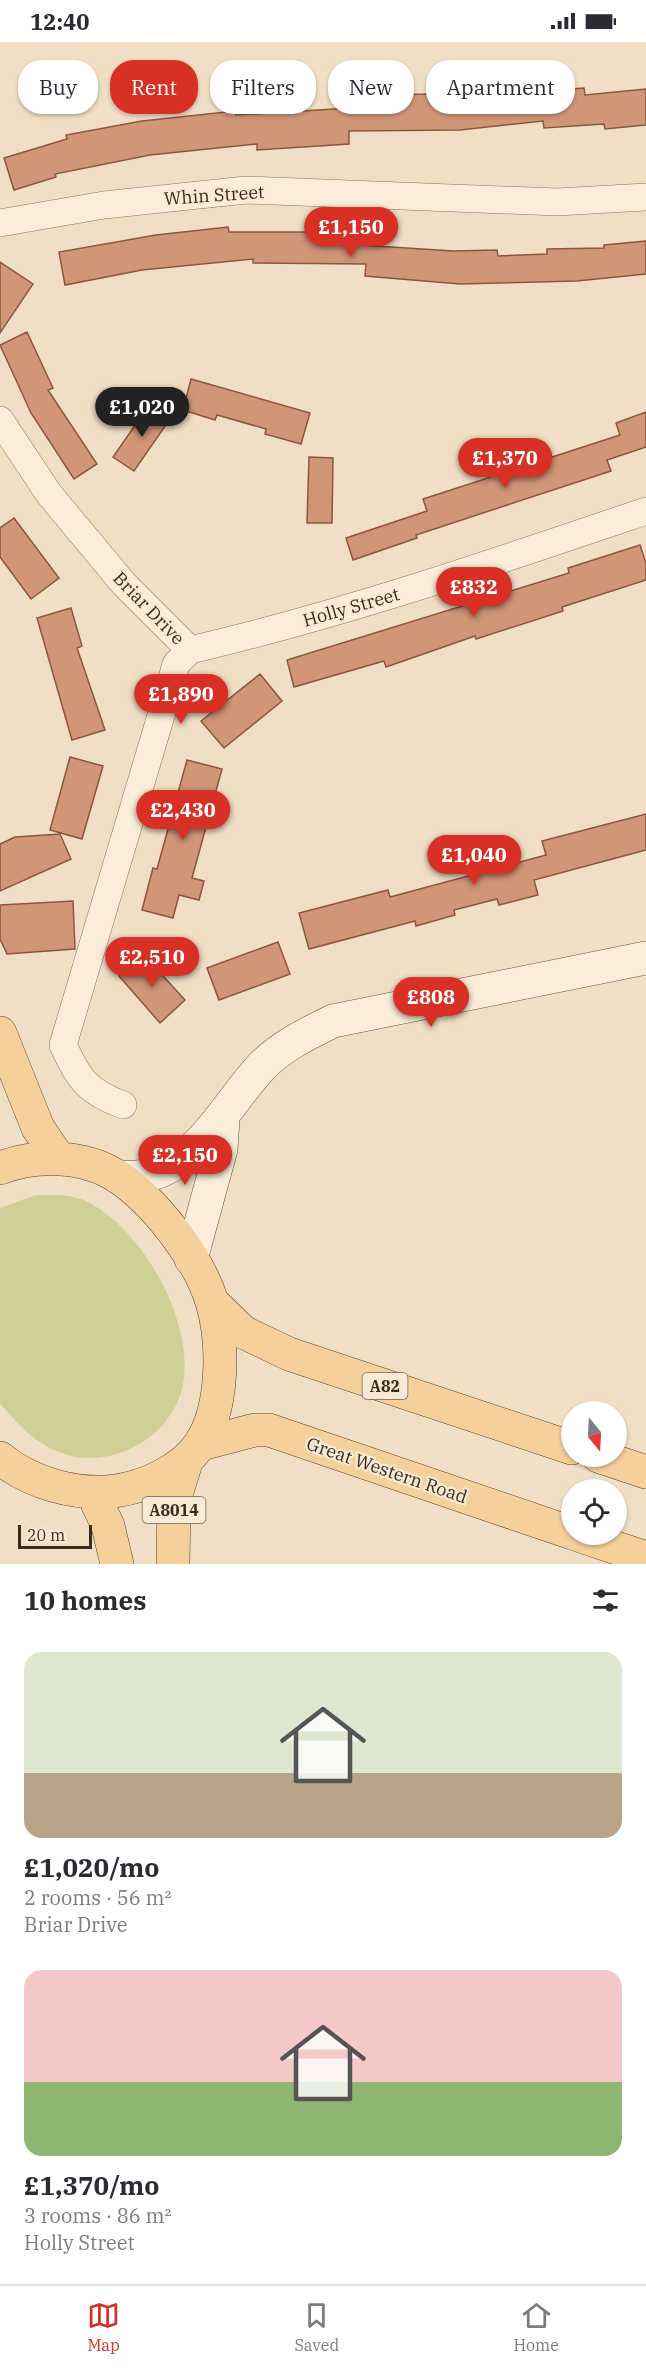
<!DOCTYPE html>
<html lang="en">
<head>
<meta charset="utf-8">
<style>
	:root { --surface:#fff; --page:#f7f7f7; --text:#2b2b33; --muted:#7c7c81; --line:#e1e1e2; --accent:#d93025 }
	body { margin:0; font-family:"IBM Plex Serif",serif; background:var(--page); color:var(--text); height:100vh; display:flex; flex-direction:column; font-size:22px; white-space:nowrap }
	* { box-sizing:border-box; margin:0 }
	p { font-size:20px; color:var(--muted) }
	.icon { flex:none; width:33px; height:33px; fill:none; stroke:currentColor; stroke-width:2; stroke-linecap:round; stroke-linejoin:round }
	.map { position:relative; height:1522px; overflow:hidden }
	.drawer { display:flex; flex-direction:column; background:var(--surface); flex:1 }
	.drawer>* { flex:none }
	.hud { position:absolute; left:18px; top:18px; width:610px; height:54px; display:flex; gap:12px }
	.needle { width:39px; rotate:162deg }
	.tools { position:absolute; left:561px; top:1359px; display:grid; gap:12px }
	.tools a { display:grid; place-items:center; width:66px; height:66px; border-radius:50%; background:var(--surface); box-shadow:0 2px 4px #0004; font-size:30px }
	.scale { position:absolute; left:18px; bottom:15px; width:74px; box-sizing:border-box; padding-left:6px; border:3px solid #3d2a1e; border-top:0; font-size:16px; line-height:21px; white-space:nowrap; color:#3d2a1e; -webkit-text-stroke:4px #f8ead5; paint-order:stroke }
	.price { position:absolute; translate:-50% -51px; padding:0 14px; border-radius:21px; background:var(--accent); color:#fff; font-size:20px; line-height:39px; filter:drop-shadow(0 2px 3px #0008) }
	.price::after { content:''; position:absolute; left:50%; top:36px; width:18px; height:14px; margin-left:-9px; background:inherit; clip-path:polygon(0 0,100% 0,50% 100%) }
	.price.on { background:#222; color:#fff }
	ul { padding:0; list-style:none }
	li { display:grid; align-content:center; gap:12px; height:318px; padding:0 24px }
	li span { display:grid; place-items:center; height:186px; border-radius:18px; color:#555 }
	li>.icon { margin-inline-start:auto }
	span .icon { width:108px; height:108px; fill:#fffc; stroke-width:1 }
	li b { font-size:26px }
	h2 { display:flex; justify-content:space-between; align-items:center; height:72px; padding:0 24px; font-size:26px }
	.chip { padding:0 21px; border-radius:24px; background:var(--surface); box-shadow:0 2px 4px #0004; font-size:21px; line-height:54px }
	.chip.on { background:var(--accent); color:#fff }
	.status { display:flex; justify-content:space-between; align-items:center; height:42px; padding:0 30px; background:var(--surface); direction:ltr }
	.status svg { height:16px; fill:currentColor }
	.dock { display:flex; justify-content:space-around; align-items:center; height:84px; border-top:2px solid var(--line); background:var(--surface); font-size:16px; color:var(--muted) }
	.dock a { display:grid; justify-items:center; gap:3px }
	.dock .on { color:var(--accent) }
	.map>svg:first-child { display:block }
</style>
</head>
<body>
<div class="status"><b>12:40</b><svg viewBox="0 0 49 12"><path d="M0 12V9h3v3zM5 12V6h3v6zM10 12V3h3v9zM15 12V0h3v12zM26 1h20v11H26zM47 4h2v5h-2z"/></svg></div>
<div class="map">
<svg width="646" height="1522" viewBox="0 0 646 1522">
	<rect width="100%" height="100%" fill="#f1dfc5"/>
	<path fill="#cfd098" d="M36,1153c15,0 31,-1 45,4 60,24 117,127 101,190 -13,51 -75,83 -123,63 -24,-9 -43,-29 -59,-49v-195z"/>
	<path fill="#d19578" stroke="#8e553e" stroke-width="1.5" d="M584,46l1,7 61,-6v36l-41,4 -1,-5 -60,4 -1,-7 -83,9 -111,1v13l-92,6v-6l-107,11 -95,19 1,3 -42,13 -10,-32 63,-19 -1,-4 76,-14 93,-10 1,4 130,-8 -1,-12 76,-1v4z
		M228,185l1,5h116v12l108,7 44,-1 1,6 49,-2v-5l57,-1v-3l42,-4v33l-69,7 -117,3 -95,-8 1,-12 -113,-1v-4l-111,11 -77,15 -6,-33 97,-17z
		M0,220l33,22 -33,49z
		M27,290l26,56 -5,2 49,74 -23,15 -43,-66 -31,-68z
		M191,337l119,34 -9,31 -36,-10 1,-5 -49,-14 -2,5 -32,-10z
		M149,363l21,14 -36,52 -21,-14z
		M646,370v35l-39,13 4,11 -195,64 1,3 -64,22 -7,-22 81,-27 -4,-12 197,-64 -4,-12z
		M309,415l24,1 -1,65h-25z
		M14,476l45,60 -28,21 -31,-42v-29z
		M640,503l6,18v17l-84,27 1,4 -87,28 -1,-3 -89,31 -2,-6 -90,26 -7,-27 282,-87 -1,-5z
		M71,566l11,38 -5,2 28,82 -33,10 -35,-122z
		M260,632l22,27 -58,47 -23,-27z
		M70,715l33,9 -21,73 -32,-9z
		M187,718l35,9 -30,109 12,3 -5,19 -20,-5 -6,23 -31,-8 11,-42 4,1z
		M646,772v36l-112,30 4,15 -39,10 -2,-6 -43,11 1,5 -39,11 -1,-5 -106,28 -10,-36 89,-23 2,7 156,-42 -4,-14z
		M60,792l11,25 -71,32v-47l15,-7z
		M73,859l2,48 -68,5 -7,-15v-34z
		M278,900l12,32 -71,26 -12,-32z
		M143,912l42,46 -25,23 -41,-47z"/>
	<g fill="none" stroke-linecap="round" stroke-linejoin="round">
		<g stroke="#8d7059" stroke-width="28">
			<path id="minor" d="M0,181l104,-18 142,-15 311,12 89,-5
				M0,378l49,74 75,90 66,66 -14,14 -5,18 -108,363c16,34 23,46 60,60
				M190,608c155,-36 305,-88 456,-139"/>
		</g>
		<g stroke="#6f513c" stroke-width="34">
			<path id="secondary" d="M118,1135c71,8 104,-69 145,-112 20,-20 46,-32 70,-44l313,-63
				M191,1217l30,-110 2,-30"/>
		</g>
		<g stroke="#5b3e2e" stroke-width="34">
			<path id="primary" d="M0,991l38,95 21,31
				M0,1126c36,-14 85,-13 118,9 38,25 81,82 94,125 12,40 12,106 -12,142 -17,26 -55,43 -85,47 -38,5 -85,-8 -115,-33
				M212,1260l31,30 46,22 283,94
				M201,1402l54,-14h14l303,103
				M598,1414l48,16
				M92,1450l16,34 9,38
				M575,1492l71,24
				M173,1522l1,-63 13,-42"/>
		</g>
		<use href="#minor" stroke="#fbedd9" stroke-width="27"/>
		<use href="#secondary" stroke="#fbedd9" stroke-width="33"/>
		<use href="#primary" stroke="#f6d09b" stroke-width="33"/>
	</g>
	<g text-anchor="middle" dominant-baseline="central" stroke-width="4.5" stroke-linejoin="round" paint-order="stroke">
		<g fill="#f8ead5" stroke="#756455" stroke-width="1.5">
			<rect x="362.5" y="1331" width="45" height="26" rx="4.5"/>
			<rect x="142.5" y="1455" width="63" height="26" rx="4.5"/>
		</g>
		<g font-size="16" font-weight="bold" fill="#3d2a1e">
			<text x="385" y="1344">A82</text>
			<text x="174" y="1468">A8014</text>
		</g>
		<g font-size="18" fill="#3d2a1e" stroke="#f8ead5">
			<text transform="translate(214 153) rotate(-4)">Whin Street</text>
			<text transform="translate(351 565) rotate(-16)">Holly Street</text>
			<text transform="translate(149 566) rotate(46)">Briar Drive</text>
			<text transform="translate(387 1428) rotate(19)">Great Western Road</text>
		</g>
	</g>
</svg>
<div class="tools">
<a><svg class="needle" viewBox="-14 -14 28 28"><path d="M0-13l5 13h-10z" fill="#e53935"/><path d="M0 13l5-13h-10z" fill="#7c7c81"/></svg></a>
<a><svg class="icon" aria-label="locate" viewBox="0 0 24 24"><circle cx="12" cy="12" r="6"/><path d="M12 2v4M12 18v4M2 12h4M18 12h4"/></svg></a>
</div>
<div class="scale">20 m</div>
<b class="price" style="left:351px;top:216px">£1,150</b>
<b class="price on" style="left:142px;top:396px">£1,020</b>
<b class="price" style="left:505px;top:447px">£1,370</b>
<b class="price" style="left:474px;top:576px">£832</b>
<b class="price" style="left:181px;top:683px">£1,890</b>
<b class="price" style="left:183px;top:799px">£2,430</b>
<b class="price" style="left:474px;top:844px">£1,040</b>
<b class="price" style="left:152px;top:946px">£2,510</b>
<b class="price" style="left:431px;top:986px">£808</b>
<b class="price" style="left:185px;top:1144px">£2,150</b>
<div class="hud">
<a class="chip">Buy</a>
<a class="chip on">Rent</a>
<a class="chip">Filters</a>
<a class="chip">New</a>
<a class="chip">Apartment</a>
</div>
</div>
<section class="drawer">
<h2>10 homes<svg class="icon" aria-label="filters" viewBox="0 0 24 24"><path d="M4 7h16M4 17h16"/><circle cx="9" cy="7" r="2"/><circle cx="15" cy="17" r="2"/></svg></h2>
<ul>
<li><span style="background:linear-gradient(#dfe7d0 65%,#b9a48a 0)"><svg class="icon" aria-label="home" viewBox="0 0 24 24"><path d="M3 11l9-7 9 7M6 9v11h12V9"/></svg></span><div><b>£1,020/mo</b><p>2 rooms · 56 m²</p><p>Briar Drive</p></div></li>
<li><span style="background:linear-gradient(#f6c9c9 60%,#8fb573 0)"><svg class="icon" aria-label="home" viewBox="0 0 24 24"><path d="M3 11l9-7 9 7M6 9v11h12V9"/></svg></span><div><b>£1,370/mo</b><p>3 rooms · 86 m²</p><p>Holly Street</p></div></li>
</ul>
</section>
<nav class="dock">
<a class="on"><svg class="icon" aria-label="map" viewBox="0 0 24 24"><path d="M3 6l6-2 6 2 6-2v14l-6 2-6-2-6 2zM9 4v14M15 6v14"/></svg>Map</a>
<a><svg class="icon" aria-label="saved" viewBox="0 0 24 24"><path d="M7 4h10v16l-5-4-5 4z"/></svg>Saved</a>
<a><svg class="icon" aria-label="home" viewBox="0 0 24 24"><path d="M3 11l9-7 9 7M6 9v11h12V9"/></svg>Home</a>
</nav>
</body>
</html>
